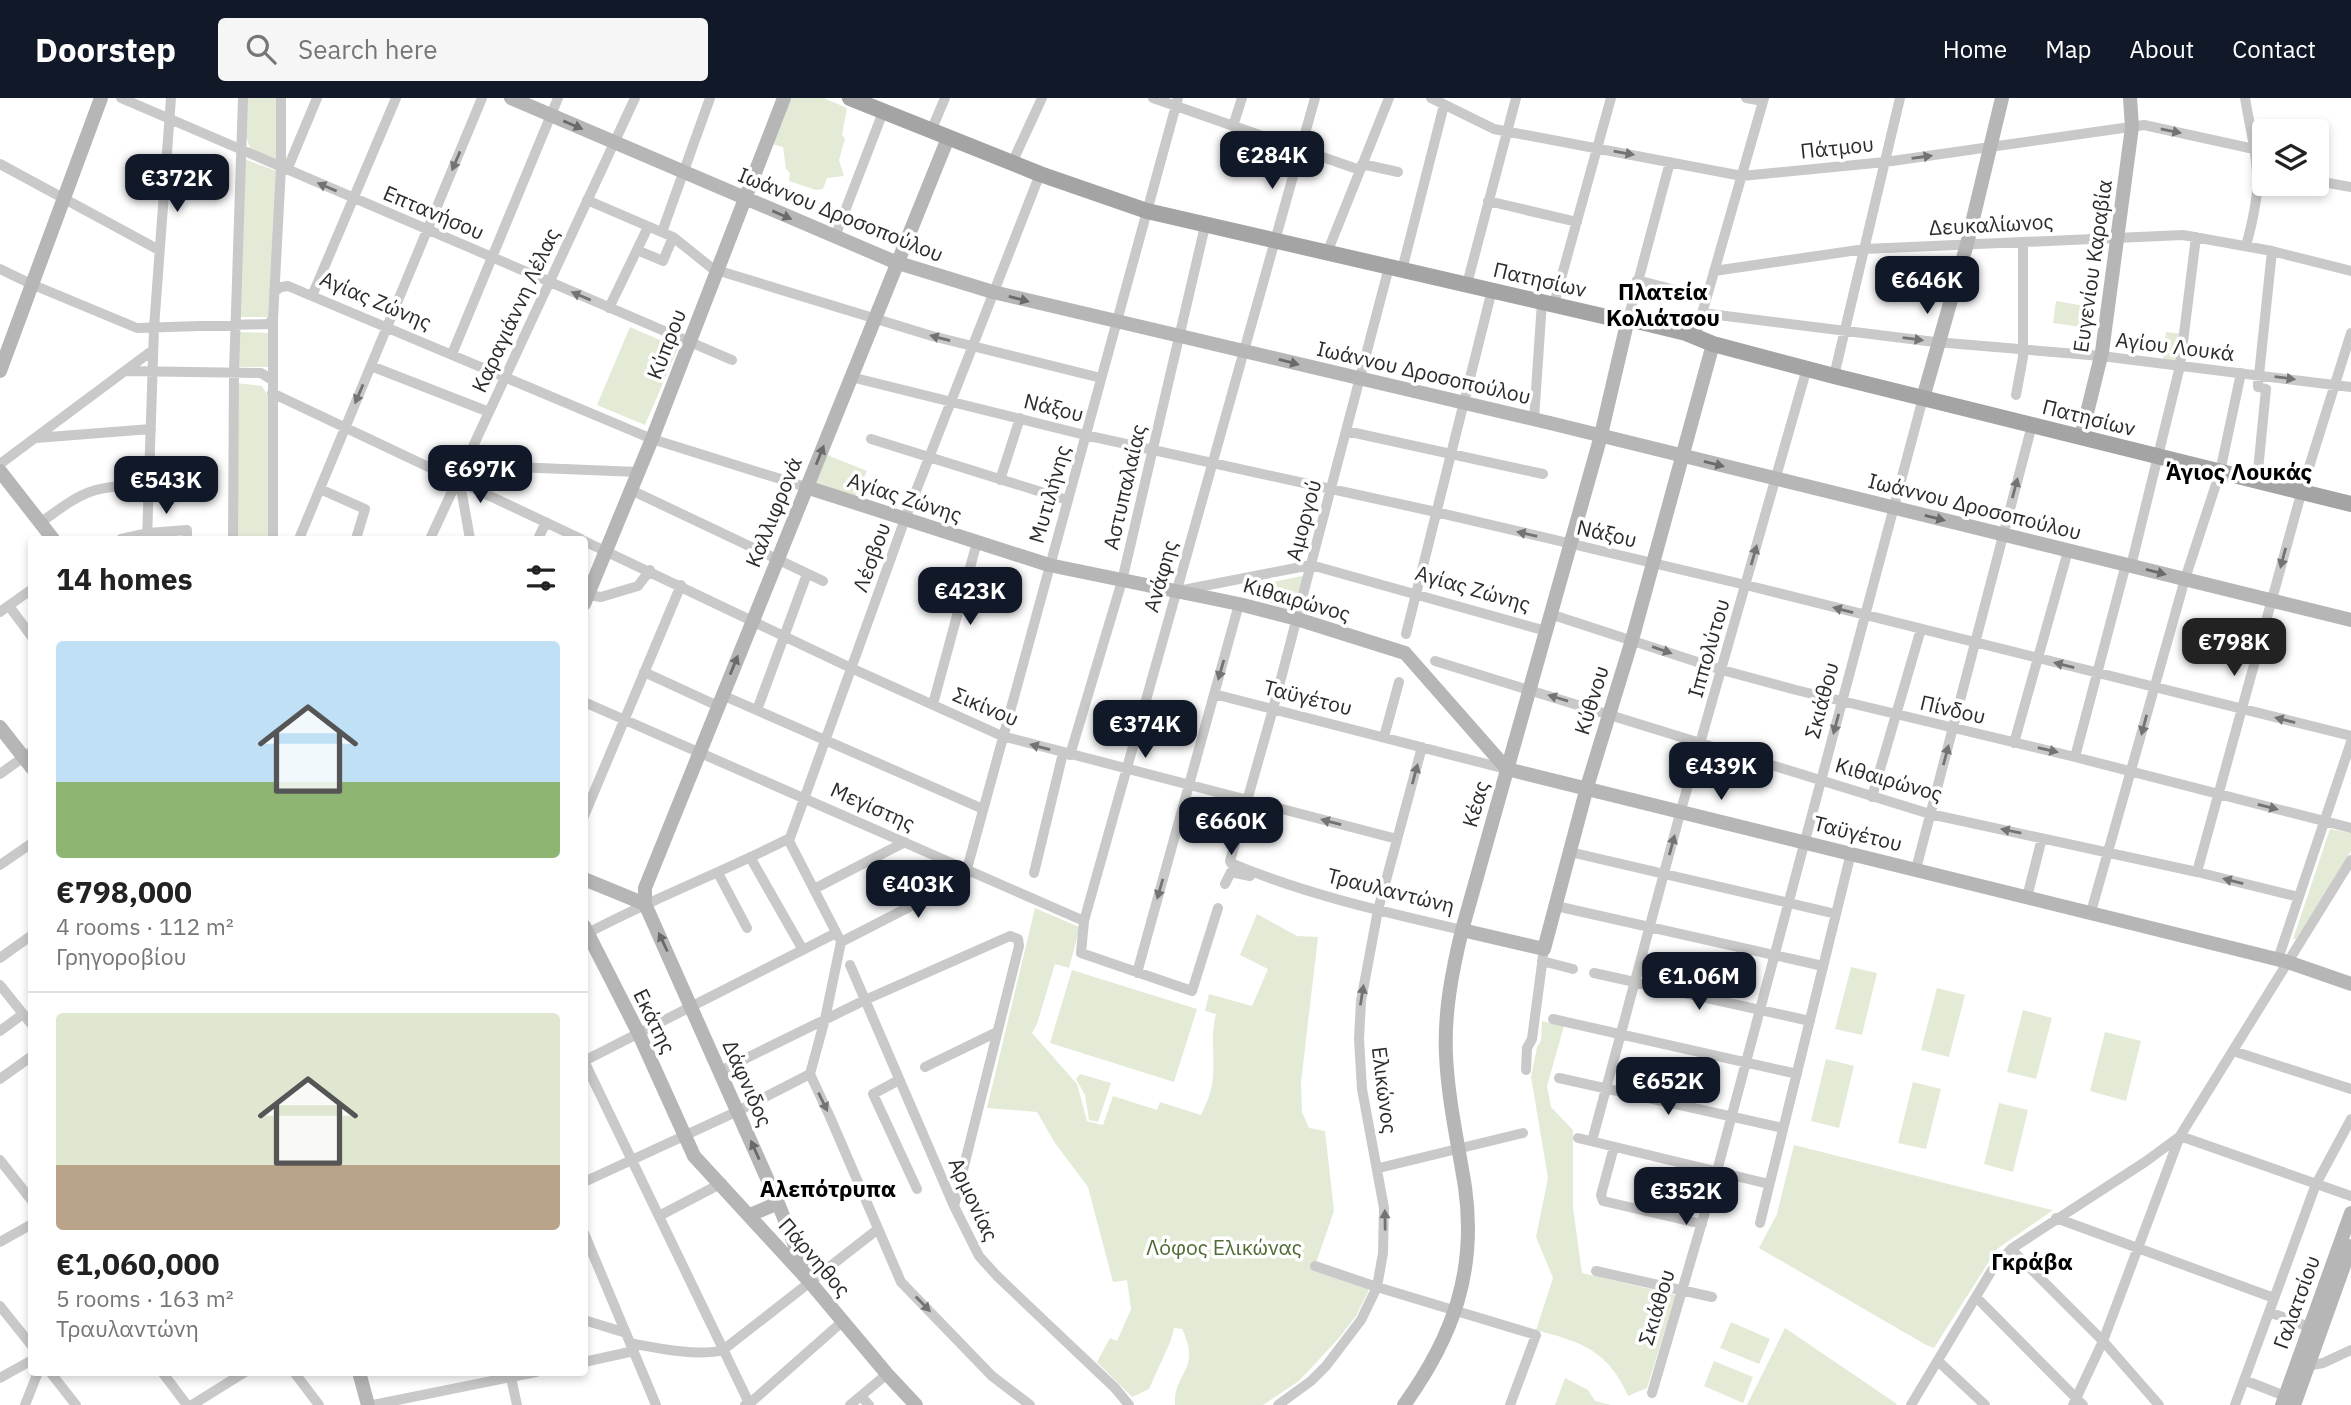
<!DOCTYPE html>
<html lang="en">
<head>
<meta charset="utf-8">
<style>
	:root { --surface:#fff; --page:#f6f6f6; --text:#222; --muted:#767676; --line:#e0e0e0; --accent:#111827 }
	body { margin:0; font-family:"IBM Plex Sans",sans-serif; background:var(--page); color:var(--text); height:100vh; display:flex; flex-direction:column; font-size:26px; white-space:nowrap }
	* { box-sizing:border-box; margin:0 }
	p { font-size:23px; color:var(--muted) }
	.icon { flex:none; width:38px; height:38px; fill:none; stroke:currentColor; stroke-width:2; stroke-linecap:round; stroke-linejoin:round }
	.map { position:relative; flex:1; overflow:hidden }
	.side { position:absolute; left:28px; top:438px; width:560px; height:840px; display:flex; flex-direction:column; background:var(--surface); border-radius:7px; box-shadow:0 4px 10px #0003 }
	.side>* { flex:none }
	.fabs { position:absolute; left:2252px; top:21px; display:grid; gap:14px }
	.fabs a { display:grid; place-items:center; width:77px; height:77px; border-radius:7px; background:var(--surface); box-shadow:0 4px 10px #0003; font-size:35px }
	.price { position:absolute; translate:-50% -60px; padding:0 16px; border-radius:14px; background:var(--accent); color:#fff; font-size:23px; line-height:46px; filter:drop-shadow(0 2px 4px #0008) }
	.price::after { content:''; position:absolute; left:50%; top:42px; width:21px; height:16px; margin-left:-10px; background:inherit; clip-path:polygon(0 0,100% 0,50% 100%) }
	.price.current { background:#222; color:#fff }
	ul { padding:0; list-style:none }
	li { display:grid; align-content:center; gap:14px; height:371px; padding:0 28px }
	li+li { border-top:2px solid var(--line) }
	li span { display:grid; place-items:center; height:217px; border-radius:7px; color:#555 }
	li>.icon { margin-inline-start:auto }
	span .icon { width:126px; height:126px; fill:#fffc; stroke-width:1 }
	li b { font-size:30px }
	h2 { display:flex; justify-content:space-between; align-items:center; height:84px; padding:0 28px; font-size:30px }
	header { display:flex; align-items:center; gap:42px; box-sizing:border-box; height:98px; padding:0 35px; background:var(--accent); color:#fff }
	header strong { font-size:33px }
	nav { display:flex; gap:38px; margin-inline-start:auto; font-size:24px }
	.search { width:490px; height:63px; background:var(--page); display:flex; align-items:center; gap:18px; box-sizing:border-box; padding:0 24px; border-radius:7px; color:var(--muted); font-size:26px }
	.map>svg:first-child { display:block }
</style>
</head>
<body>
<header>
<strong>Doorstep</strong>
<div class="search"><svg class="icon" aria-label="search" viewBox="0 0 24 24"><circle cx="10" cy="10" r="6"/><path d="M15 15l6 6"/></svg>Search here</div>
<nav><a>Home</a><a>Map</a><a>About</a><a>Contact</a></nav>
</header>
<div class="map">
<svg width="2351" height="1307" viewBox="0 0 2351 1307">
	<rect width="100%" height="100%" fill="#fff"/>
	<path fill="#e3ebd7" d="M247,0h33l-1,63 -29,-13 -4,-12z
		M790,0h34l23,10 -5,27 3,4 -6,21 5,16 -17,2 -4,11 -7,1 -27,-9 1,-8 -4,-4 -3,-22 -11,-3z
		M244,61l33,12 -8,146h-29z
		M2056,203l35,6 -3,21 -35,-5z
		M630,229l48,21 -33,77 -48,-20z
		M237,234l32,1v34h-33z
		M2166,234l17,2 -4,27 -16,-2z
		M236,285l26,3 7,12 1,141h-33z
		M827,357l40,16 -13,29 -40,-12z
		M1307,477l-10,38 -46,-18 1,-9z
		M2330,731l21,4v18l-55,88h-3z
		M1035,810l44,19v4l-10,37 -14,-4 -18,60 -5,9 45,51 10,37 16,4 10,-29 44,14 3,-8 41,13c6,-13 11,-24 12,-38 2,-23 -3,-40 3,-63l-11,-3 4,-17 43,12 16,-37 -28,-14 17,-41 40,22 21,1 -17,145 1,30 7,16 16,3 9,80 -18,52 54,17 -2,12 -12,24 -17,22 -40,43 -36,24h-88c-2,-32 27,-35 7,-76l-8,-1 -3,12 -22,49 -17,8 -35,-35 13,-24 7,3 14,-32 -4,-29 -14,2 -25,-95 -33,-44 -18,-31 -50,-4z
		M1851,869l26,6 -15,62 -27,-6z
		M1072,872l125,39 -23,73 -124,-39z
		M1937,890l28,7 -16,62 -28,-7z
		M2023,912l29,8 -16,61 -29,-7z
		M1542,923l22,5 -17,60 4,21 22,23v78l9,65 94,22 -29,93 -19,8c-20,-46 -47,-54 -92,-66l17,-52 -17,-41 12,-59 -17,-101 6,-30 4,-6z
		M2105,934l36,9 -15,60 -36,-10z
		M1826,961l28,7 -15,62 -28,-7z
		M1080,976l31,9 -13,39 -9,-2 -4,-25 -9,-16z
		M1913,984l28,7 -15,60 -28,-6z
		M1999,1005l29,7 -15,62 -29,-8z
		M1794,1047l254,64 5,1 -56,39 -63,99 -8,-3 -167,-97 18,-34z
		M1731,1224l39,17 -11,25 -39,-16z
		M1785,1230l112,76 -1,1h-149z
		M1714,1263l39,16 -10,26 -39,-17z
		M1565,1280l23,12 7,11 16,4h-56z"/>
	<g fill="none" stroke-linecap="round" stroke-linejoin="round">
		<path stroke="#c9c9c9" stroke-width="10" d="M121,0l611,262
			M1153,0l207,72
			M1431,0l63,31 248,47 143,-14 259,-37 110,24
			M1746,0l17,3
			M2245,0c5,31 14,62 12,94 -2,18 -6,36 -11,54
			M1233,28l9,-28
			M931,33l14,-33
			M1012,65l30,-65
			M0,66l159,86
			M1362,66l36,8
			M287,72l30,-72
			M2317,83l34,6
			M587,102l86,37 40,32 219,67 169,42
			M1488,103l89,21
			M662,134l48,-134
			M835,139l48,-125
			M637,152l26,11 10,-24
			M1327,155l62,-155
			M1389,169l-116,442 -43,152 1,2c73,31 153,49 231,67
			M0,171l31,15 106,44 131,-4 5,-5
			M1402,172l42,-165
			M1714,173l151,-22 318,-14 89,16 79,20
			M1637,182l69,18
			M1467,186l49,-186
			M274,194l7,-5 7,-1 364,153 154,48
			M312,198l84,-198
			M1554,206l57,-206
			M609,210l39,-81
			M1702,215l233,29 166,14 250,31
			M1628,221l42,-157
			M1695,240l69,-240
			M452,256l106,-256
			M371,268l118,46
			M126,273l135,2 11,7
			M2259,277l13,-124
			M1834,278l66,-278
			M851,279l234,58 351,77 310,73 605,151
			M272,295l309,146
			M2016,297l7,-38v-115
			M1534,321l8,-117
			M1346,333l197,43
			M36,340l115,-9
			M871,341l196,61
			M0,366l153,-114
			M464,367l174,7
			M457,382l5,14 8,45
			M1000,382l20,-62
			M2257,383l9,-92 -8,-2v-4
			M320,391l45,20 -9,30
			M631,392l192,91
			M40,425c45,-33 53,-38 109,-37
			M121,441l27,-6 39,-3v9
			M147,441l7,-211 17,-230
			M233,441l1,-167 9,-274
			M273,441v-220l8,-152v-69
			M299,441l183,-441
			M430,441l205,-441
			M538,441l8,-17
			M584,443l267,127 151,68 395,103
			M2131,468l49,-200 16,-129
			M1183,492l128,-25 235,66
			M588,497l13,2 37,-11 12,-16
			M9,508l23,31
			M0,514l32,-23
			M1550,516l172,56 74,20 279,67 276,71
			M1406,536l86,-344
			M1435,563l495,153 267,58 102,25
			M644,574l74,34
			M1214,596l292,75
			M722,597l261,114
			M584,604l500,219
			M933,606l44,-162
			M757,612l50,-136
			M1384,639l15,-55
			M2014,645l54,-192
			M1070,657l52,-174 83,-355
			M2075,659l51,-193
			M0,676l32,-23
			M1872,699l49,-168
			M584,718l97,-231
			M788,741l51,99
			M1570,754l266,62
			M750,759l53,93
			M0,767l32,-22
			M1916,771l116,-444
			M2197,774l107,-389 47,-150
			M718,775l29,55
			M1034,775l29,-120
			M1225,786l6,-12 19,4
			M814,791l91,-47
			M2027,799l15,-59
			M1556,808l267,60
			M1218,810l-26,83 -111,-38 3,-32 231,-823
			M2091,814l94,-333 35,-107 21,-99
			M584,837c67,-36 139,-63 206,-97l115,-319 135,-345
			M841,844l113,-58 9,-7 4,-8 211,-771
			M841,844l-16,77 -15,55 20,43 71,165 91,94 38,29
			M0,860l32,-23
			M2278,861l73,-217
			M1542,863l31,8
			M850,867l104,241 25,50 18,20 118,112 14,17
			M1137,875l102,-369
			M1594,875l216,48
			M0,887l32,40
			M1553,921l244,55
			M0,933l23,-17
			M2233,953l118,38
			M584,963l166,344
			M584,963l252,-128
			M925,969l72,-35
			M1526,972l1,-22 5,-9 12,-90
			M720,973l145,-71 145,-64 8,3 1,7 -65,260
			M1559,980l224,50
			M0,981l32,-23
			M899,982l-26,14 44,95
			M2180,1038l171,60
			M1578,1040l191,46
			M1592,1043l89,-331 126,-442
			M1614,1049l-13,48 2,6 99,23
			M0,1062l32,41
			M1379,1070l144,-35
			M584,1084l154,-71 72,-37
			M659,1118l63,-33
			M2056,1120l218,80
			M1760,1125l91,-370
			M584,1135l72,172
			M0,1144l32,-18
			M2011,1151l92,92 56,64
			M1315,1168l62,21 159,48 -26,70
			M1596,1173l116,26
			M1976,1199l107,108
			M0,1208l32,40
			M2269,1214l40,15
			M584,1222l42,13
			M630,1245c26,5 69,14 93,7l155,-121
			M1938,1263l47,44
			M584,1264l50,-11
			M2307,1268l16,-3 28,-13
			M50,1274l26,33
			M162,1274l25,33
			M294,1274l25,33
			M510,1275l7,32
			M0,1280l32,-18
			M2244,1282l41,16
			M1652,1295l65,-222 206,-773
			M861,1298l8,9
			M25,1307l13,-33
			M192,1307l53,-33
			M373,1307l163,-33
			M745,1307l4,-1 94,-83
			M850,1307l37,-31
			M1278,1307l33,-24 15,-15 35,-46 16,-33 6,-34 1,-45 -22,-119 -3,-50 2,-38 17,-91 44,-163
			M1911,1307l81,-135 19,-21 134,-87 34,-25
			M2073,1307l30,-64 77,-205 171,-276
			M2235,1307l81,-221 35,-65"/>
		<path stroke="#b6b6b6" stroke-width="14" d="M511,0l384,164 98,30 557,131 801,197
			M0,273l101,-273
			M1923,300l44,-154 35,-146
			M2081,339l21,-85 30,-225 -2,-29
			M0,373l53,68
			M806,389l243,78 190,39 58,15 108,34 102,116
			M584,506l68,-165 132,-341
			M0,629l32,41
			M1507,671l737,182 44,11 63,22
			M584,781l61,25
			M584,828l54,106 56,124 115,125 78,93 29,31
			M1462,832l82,19 43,-162 45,-147 81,-296
			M750,1117l28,-12
			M809,1183l-31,-78 -133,-299v-16l303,-750
			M359,1274l9,33
			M1404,1307c49,-68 73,-134 61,-218 -7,-44 -17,-87 -19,-132 -2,-43 6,-83 16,-125l138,-491 28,-120
			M2282,1307l69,-192
			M2294,1307l57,-159"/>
		<path stroke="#a4a4a4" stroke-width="16" d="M850,0l190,76 107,37 473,109 8,-1 58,14 27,11 121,32 517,128"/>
	</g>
	<defs><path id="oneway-solid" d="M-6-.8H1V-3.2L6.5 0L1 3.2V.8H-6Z" transform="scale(1.75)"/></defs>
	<g fill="#6a6a6a">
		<use href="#oneway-solid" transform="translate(573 27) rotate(23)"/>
		<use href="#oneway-solid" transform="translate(782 117) rotate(23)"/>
		<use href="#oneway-solid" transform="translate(1019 201) rotate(15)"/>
		<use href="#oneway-solid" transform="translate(1289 264) rotate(15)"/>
		<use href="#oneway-solid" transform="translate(820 357) rotate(-68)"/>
		<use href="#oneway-solid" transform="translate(1714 366) rotate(14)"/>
		<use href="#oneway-solid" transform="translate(1935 420) rotate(14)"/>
		<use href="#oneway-solid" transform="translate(2156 474) rotate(14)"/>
		<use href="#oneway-solid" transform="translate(734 567) rotate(-68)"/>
		<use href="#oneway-solid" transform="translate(663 844) rotate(-115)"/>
		<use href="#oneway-solid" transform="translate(755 1052) rotate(-114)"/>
	</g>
	<g fill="#737373">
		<use href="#oneway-solid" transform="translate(2171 33) rotate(12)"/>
		<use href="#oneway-solid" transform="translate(1624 55) rotate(10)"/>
		<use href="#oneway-solid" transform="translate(1922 59) rotate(-8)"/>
		<use href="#oneway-solid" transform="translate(456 63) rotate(113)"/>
		<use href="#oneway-solid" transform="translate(327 89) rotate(-157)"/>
		<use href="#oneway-solid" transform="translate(581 198) rotate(-157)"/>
		<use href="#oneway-solid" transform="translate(940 240) rotate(-165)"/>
		<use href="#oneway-solid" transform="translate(1913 241) rotate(7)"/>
		<use href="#oneway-solid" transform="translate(2285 280) rotate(7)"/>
		<use href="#oneway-solid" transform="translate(359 296) rotate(113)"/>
		<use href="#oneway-solid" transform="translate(2015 390) rotate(-75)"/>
		<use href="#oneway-solid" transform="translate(1527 436) rotate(-167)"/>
		<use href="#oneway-solid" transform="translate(1754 457) rotate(-74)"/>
		<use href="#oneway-solid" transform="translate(2283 460) rotate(105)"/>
		<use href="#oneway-solid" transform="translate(1843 512) rotate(-165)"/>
		<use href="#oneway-solid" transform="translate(1662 552) rotate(19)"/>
		<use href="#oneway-solid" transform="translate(2064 567) rotate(-166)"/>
		<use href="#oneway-solid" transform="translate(1221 572) rotate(106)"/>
		<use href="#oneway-solid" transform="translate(1558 600) rotate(-163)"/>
		<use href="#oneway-solid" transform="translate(2285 622) rotate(-166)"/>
		<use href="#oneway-solid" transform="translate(1836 626) rotate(105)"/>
		<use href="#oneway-solid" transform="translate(2144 627) rotate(105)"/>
		<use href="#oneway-solid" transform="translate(1040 649) rotate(-165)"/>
		<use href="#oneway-solid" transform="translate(2048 652) rotate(13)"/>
		<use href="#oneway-solid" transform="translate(1946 657) rotate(-75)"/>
		<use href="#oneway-solid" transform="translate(1415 676) rotate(-75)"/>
		<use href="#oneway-solid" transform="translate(2268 709) rotate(14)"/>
		<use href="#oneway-solid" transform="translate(1331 724) rotate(-165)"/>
		<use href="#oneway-solid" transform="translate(2011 733) rotate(-168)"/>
		<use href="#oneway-solid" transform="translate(1672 747) rotate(-75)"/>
		<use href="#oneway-solid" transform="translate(2233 783) rotate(-166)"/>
		<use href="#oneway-solid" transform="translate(1160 791) rotate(106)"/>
		<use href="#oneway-solid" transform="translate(1362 897) rotate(-81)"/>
		<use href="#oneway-solid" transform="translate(823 1004) rotate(64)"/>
		<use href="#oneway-solid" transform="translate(1385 1122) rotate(-91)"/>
		<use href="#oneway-solid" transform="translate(923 1206) rotate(46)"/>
	</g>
	<g text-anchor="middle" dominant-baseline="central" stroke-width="7" stroke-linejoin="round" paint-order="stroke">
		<g font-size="21" fill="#2c2c2c" stroke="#fff">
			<text transform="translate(1837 49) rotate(-6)">Πάτμου</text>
			<text transform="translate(434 114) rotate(23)">Επτανήσου</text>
			<text transform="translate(841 116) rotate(22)">Ιωάννου Δροσοπούλου</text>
			<text transform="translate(1991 126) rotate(-3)">Δευκαλίωνος</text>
			<text transform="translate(2092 168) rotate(-82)">Ευγενίου Καραβία</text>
			<text transform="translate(1540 181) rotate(13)">Πατησίων</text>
			<text transform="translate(376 202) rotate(23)">Αγίας Ζώνης</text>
			<text transform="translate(515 212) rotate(-65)">Καραγιάννη Λέλας</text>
			<text transform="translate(666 246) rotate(-69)">Κύπρου</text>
			<text transform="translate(2175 248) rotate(7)">Αγίου Λουκά</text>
			<text transform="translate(1424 274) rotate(13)">Ιωάννου Δροσοπούλου</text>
			<text transform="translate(1054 309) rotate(14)">Νάξου</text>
			<text transform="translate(2089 319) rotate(14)">Πατησίων</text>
			<text transform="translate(1124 389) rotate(-77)">Αστυπαλαίας</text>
			<text transform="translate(1049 396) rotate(-74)">Μυτιλήνης</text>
			<text transform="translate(905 399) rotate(18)">Αγίας Ζώνης</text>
			<text transform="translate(1975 408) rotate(14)">Ιωάννου Δροσοπούλου</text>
			<text transform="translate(773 414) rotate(-68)">Καλλιφρονά</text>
			<text transform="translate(1303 422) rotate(-75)">Αμοργού</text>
			<text transform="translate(1607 435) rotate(13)">Νάξου</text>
			<text transform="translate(871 459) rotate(-70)">Λέσβου</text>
			<text transform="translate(1160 478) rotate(-74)">Ανάφης</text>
			<text transform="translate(1473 490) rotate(16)">Αγίας Ζώνης</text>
			<text transform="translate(1297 501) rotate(16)">Κιθαιρώνος</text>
			<text transform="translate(1708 550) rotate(-74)">Ιππολύτου</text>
			<text transform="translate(1308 599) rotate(14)">Ταϋγέτου</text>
			<text transform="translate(1591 602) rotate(-73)">Κύθνου</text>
			<text transform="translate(1821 602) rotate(-75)">Σκιάθου</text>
			<text transform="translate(986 608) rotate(23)">Σικίνου</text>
			<text transform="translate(1953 611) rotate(13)">Πίνδου</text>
			<text transform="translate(1889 681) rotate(16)">Κιθαιρώνος</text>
			<text transform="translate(1475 706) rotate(-74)">Κέας</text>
			<text transform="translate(873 708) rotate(24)">Μεγίστης</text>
			<text transform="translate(1858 735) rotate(14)">Ταϋγέτου</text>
			<text transform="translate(1391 792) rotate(14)">Τραυλαντώνη</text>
			<text transform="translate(655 923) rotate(64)">Εκάτης</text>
			<text transform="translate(748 985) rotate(66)">Δάφνιδος</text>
			<text transform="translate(1385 992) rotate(83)">Ελικώνος</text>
			<text transform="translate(974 1101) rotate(65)">Αρμονίας</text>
			<text transform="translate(815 1159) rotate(49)">Πάρνηθος</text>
			<text transform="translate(2296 1204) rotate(-70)">Γαλατσίου</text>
			<text transform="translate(1656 1209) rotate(-73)">Σκιάθου</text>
		</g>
		<g font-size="21" fill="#516b35" stroke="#fff">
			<text x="1224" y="1149">Λόφος Ελικώνας</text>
		</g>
		<g font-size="23" font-weight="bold" fill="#000" stroke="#fff">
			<text x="1663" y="193">Πλατεία<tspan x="1663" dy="26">Κολιάτσου</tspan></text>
			<text x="2239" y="373">Άγιος Λουκάς</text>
			<text x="828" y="1090">Αλεπότρυπα</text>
			<text x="2032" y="1163">Γκράβα</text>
		</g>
	</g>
</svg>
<div class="fabs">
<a><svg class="icon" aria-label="layers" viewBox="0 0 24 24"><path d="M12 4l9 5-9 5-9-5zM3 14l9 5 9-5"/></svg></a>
</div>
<b class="price" style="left:1272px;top:93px">€284K</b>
<b class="price" style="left:177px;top:116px">€372K</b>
<b class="price" style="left:1927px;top:218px">€646K</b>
<b class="price" style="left:480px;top:407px">€697K</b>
<b class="price" style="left:166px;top:418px">€543K</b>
<b class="price" style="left:970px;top:529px">€423K</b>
<b class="price current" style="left:2234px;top:580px">€798K</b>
<b class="price" style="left:1145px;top:662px">€374K</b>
<b class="price" style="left:1721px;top:704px">€439K</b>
<b class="price" style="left:1231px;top:759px">€660K</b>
<b class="price" style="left:918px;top:822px">€403K</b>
<b class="price" style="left:1699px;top:914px">€1.06M</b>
<b class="price" style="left:1668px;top:1019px">€652K</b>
<b class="price" style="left:1686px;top:1129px">€352K</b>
<section class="side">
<h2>14 homes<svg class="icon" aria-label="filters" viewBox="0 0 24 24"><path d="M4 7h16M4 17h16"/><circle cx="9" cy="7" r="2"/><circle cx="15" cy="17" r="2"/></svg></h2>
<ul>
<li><span style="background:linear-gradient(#bfe0f5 65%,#8fb573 0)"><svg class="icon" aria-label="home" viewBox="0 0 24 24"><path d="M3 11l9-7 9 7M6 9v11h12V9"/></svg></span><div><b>€798,000</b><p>4 rooms · 112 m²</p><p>Γρηγοροβίου</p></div></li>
<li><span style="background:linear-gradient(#dfe7d0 70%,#b9a48a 0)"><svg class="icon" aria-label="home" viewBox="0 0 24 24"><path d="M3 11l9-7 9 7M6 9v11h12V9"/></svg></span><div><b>€1,060,000</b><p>5 rooms · 163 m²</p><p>Τραυλαντώνη</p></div></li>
</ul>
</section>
</div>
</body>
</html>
